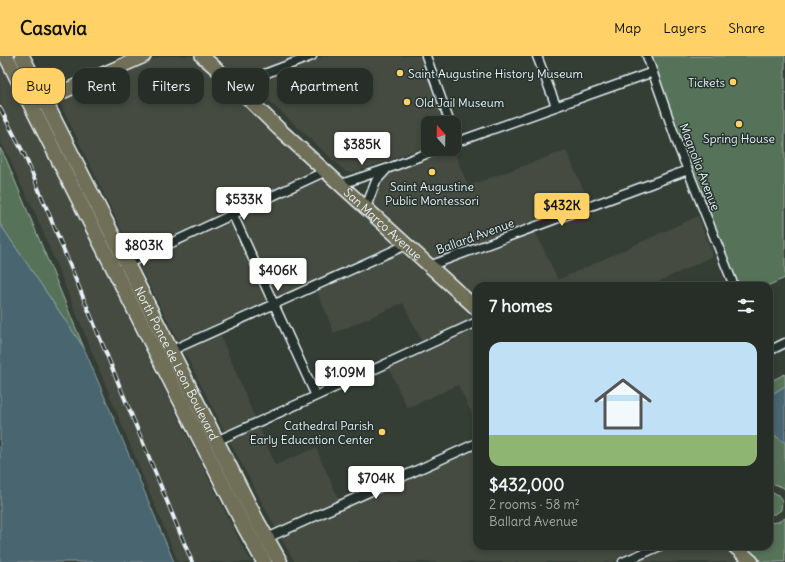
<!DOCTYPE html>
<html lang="en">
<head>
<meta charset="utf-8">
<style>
	:root { --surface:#272e28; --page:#2f3630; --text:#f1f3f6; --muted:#a4a8a8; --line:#434a45; --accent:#ffd166 }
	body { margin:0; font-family:Delius,sans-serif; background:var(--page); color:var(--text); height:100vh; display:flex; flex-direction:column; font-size:15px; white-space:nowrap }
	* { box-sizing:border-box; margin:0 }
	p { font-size:13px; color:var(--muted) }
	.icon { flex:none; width:22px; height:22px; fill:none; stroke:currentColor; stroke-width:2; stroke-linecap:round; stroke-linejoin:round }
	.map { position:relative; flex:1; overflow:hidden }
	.drawer { position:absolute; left:473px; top:226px; width:300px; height:268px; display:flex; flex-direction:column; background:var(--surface); border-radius:12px; box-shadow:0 2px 6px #0003,0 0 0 1px var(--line) }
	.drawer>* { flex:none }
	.hud { position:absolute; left:12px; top:12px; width:380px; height:36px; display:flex; gap:8px }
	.needle { width:26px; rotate:340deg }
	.fabs { position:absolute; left:421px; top:60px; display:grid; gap:8px }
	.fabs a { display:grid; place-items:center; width:40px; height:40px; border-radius:8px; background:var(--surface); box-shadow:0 2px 6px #0003,0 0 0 1px var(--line); font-size:20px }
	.price { position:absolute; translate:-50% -34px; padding:0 9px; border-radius:4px; background:#fff; color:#222; font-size:13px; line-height:26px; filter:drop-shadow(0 1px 2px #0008) }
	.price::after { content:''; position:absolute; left:50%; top:24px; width:12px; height:9px; margin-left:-6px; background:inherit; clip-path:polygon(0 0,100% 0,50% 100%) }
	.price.on { background:var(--accent); color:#111 }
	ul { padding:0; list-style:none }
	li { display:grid; align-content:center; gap:8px; height:212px; padding:0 16px }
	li+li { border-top:1px solid var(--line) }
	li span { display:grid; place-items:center; height:124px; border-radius:12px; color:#555 }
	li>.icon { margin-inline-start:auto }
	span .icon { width:72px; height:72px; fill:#fffc; stroke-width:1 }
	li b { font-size:17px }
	h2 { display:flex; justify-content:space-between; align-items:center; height:48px; padding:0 16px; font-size:17px }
	.pill { padding:0 14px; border-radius:12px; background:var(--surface); box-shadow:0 2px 6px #0003,0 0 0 1px var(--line); font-size:14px; line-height:36px }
	.pill.on { background:var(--accent); color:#111 }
	header { display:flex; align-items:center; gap:24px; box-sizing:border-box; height:56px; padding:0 20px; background:var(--accent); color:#111 }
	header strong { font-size:19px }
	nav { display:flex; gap:22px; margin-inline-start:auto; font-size:14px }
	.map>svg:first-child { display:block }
</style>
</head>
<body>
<header>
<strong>Casavia</strong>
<nav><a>Map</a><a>Layers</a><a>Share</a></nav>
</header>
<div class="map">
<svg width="785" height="506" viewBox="0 0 785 506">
	<rect width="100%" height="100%" fill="#343e35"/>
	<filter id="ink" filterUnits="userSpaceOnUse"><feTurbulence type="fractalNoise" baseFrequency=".025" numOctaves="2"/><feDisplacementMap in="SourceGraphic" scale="8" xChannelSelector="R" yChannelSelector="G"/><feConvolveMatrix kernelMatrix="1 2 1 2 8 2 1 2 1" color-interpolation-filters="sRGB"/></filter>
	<g filter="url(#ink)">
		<path fill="#454b3f" d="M163,0h36l120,113 -185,87 -76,-157 84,-36z
			M211,0h88l-64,24z
			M324,0h98l24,67h-18v23l-73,26h-9l-95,-88 9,-4z
			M0,3l80,155 48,103 114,229 10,16h-74l-144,-352 -15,-29 -10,-24 -9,-15z
			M452,93h1l15,37 98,-36 23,52 -160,59 -58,-55 9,-22 11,-12z
			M326,120l73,68 -122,55 -38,-82z
			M698,160l15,40 -63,30h-173v19l-40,-37 98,-37 23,49z
			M232,164l38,82 -91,40 -41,-78z
			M404,196l21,16 52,47v4l-55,23 -19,-39 -69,30 -17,-42 78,-37z
			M477,273v95l-19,-39 -51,23 -18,-40z
			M220,278l35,84 -30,14 -42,-82z
			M259,370l16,39 41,-17 23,52 -63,29 -47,-89z
			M477,392v98h172l-37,16h-317l-15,-25z
			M672,490h57l17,16h-111z"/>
		<path fill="#577258" stroke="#a0b2a8" d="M651,0h134v222l-18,8h-28l-48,-118z
			M0,92l6,11 78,189 -84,-124z
			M785,318v12l-16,10v-14z
			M769,375l16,12v46l-3,-2 -13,-5z
			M769,437l8,1 5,6 -1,10 -6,4h-6z
			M785,462v44h-23l-17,-16h24v-23l9,-1z"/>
		<path fill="#4a6570" stroke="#899da6" d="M0,168l84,124 90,214h-174z
			M785,330v57l-16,-12v-35z"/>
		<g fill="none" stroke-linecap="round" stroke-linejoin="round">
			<g stroke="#e8f1f8" stroke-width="11">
				<path id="minor" d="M426,0l24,67
					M537,0l19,50
					M647,0l32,92 55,138
					M235,29l77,-29
					M454,76l4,10
					M454,87l199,-71
					M341,128l48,-16 50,-19
					M366,151l10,-26 10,-11
					M233,159l83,181
					M124,209l202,-94
					M429,210l259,-96
					M769,295l16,-8
					M168,296l238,-107
					M214,386l102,-46 161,-74
					M265,483l212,-96
					M623,506l37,-16"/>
			</g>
			<g stroke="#e8f1f8" stroke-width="16">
				<g id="primary">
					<path id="s1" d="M202,0l26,23 50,49 199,181"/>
					<path d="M35,48l109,-48"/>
					<path d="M734,490l18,16"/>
				</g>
			</g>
			<g stroke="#e8f1f8" stroke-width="17">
				<g id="trunk">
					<path d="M6,0l238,470 20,36"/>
					<path id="s2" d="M22,0l235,465 23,41"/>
				</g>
			</g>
			<use href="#minor" stroke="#26332d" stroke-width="8"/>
			<use href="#primary" stroke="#706f59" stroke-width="13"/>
			<use href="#trunk" stroke="#706f59" stroke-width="14"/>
			<g stroke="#e8f1f8" stroke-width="4">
				<path id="rail" d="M0,52l25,48 167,406"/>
			</g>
			<use href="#rail" stroke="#26332d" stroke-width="2.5" stroke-dasharray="8" stroke-linecap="butt"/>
		</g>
	</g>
	<g fill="#ffd166" stroke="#26332d" stroke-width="1.5">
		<circle cx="400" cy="17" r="4"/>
		<circle cx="733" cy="26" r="4"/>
		<circle cx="407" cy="46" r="4"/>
		<circle cx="739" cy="68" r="4"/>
		<circle cx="432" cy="116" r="4"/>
		<circle cx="382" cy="376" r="4"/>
	</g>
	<g text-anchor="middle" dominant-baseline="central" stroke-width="3" stroke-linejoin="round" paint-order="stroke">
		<g font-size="12" fill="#e8f1f8" stroke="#26332d" text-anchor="start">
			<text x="408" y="17">Saint Augustine History Museum</text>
			<text x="725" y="26" text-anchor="end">Tickets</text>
			<text x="415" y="46">Old Jail Museum</text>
			<text x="739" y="82" text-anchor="middle">Spring House</text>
			<text x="432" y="130" text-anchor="middle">Saint Augustine<tspan x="432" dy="14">Public Montessori</tspan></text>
			<text x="374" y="369" text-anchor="end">Cathedral Parish<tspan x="374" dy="14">Early Education Center</tspan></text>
		</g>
		<g font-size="12" fill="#e8f1f8" stroke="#26332d">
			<text transform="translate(700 111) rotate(69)">Magnolia Avenue</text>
			<text stroke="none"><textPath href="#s1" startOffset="247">San Marco Avenue</textPath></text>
			<text transform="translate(475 180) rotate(-20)">Ballard Avenue</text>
			<text stroke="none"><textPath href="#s2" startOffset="344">North Ponce de Leon Boulevard</textPath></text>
		</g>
	</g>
</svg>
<div class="fabs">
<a><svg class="needle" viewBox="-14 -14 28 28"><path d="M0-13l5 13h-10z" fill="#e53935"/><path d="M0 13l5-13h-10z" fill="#a4a8a8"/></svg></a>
</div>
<b class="price" style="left:362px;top:110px">$385K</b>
<b class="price" style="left:244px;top:165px">$533K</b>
<b class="price on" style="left:562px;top:171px">$432K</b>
<b class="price" style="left:144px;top:211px">$803K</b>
<b class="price" style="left:278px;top:236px">$406K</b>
<b class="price" style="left:345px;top:338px">$1.09M</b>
<b class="price" style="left:376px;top:444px">$704K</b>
<div class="hud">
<a class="pill on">Buy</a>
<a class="pill">Rent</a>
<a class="pill">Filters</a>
<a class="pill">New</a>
<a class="pill">Apartment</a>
</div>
<section class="drawer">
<h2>7 homes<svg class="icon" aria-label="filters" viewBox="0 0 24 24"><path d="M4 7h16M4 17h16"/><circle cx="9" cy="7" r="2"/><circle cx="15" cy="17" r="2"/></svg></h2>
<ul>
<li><span style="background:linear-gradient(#bfe0f5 75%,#8fb573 0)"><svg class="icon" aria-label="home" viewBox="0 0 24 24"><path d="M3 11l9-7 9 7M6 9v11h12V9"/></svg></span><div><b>$432,000</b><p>2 rooms · 58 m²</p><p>Ballard Avenue</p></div></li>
</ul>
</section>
</div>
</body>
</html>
